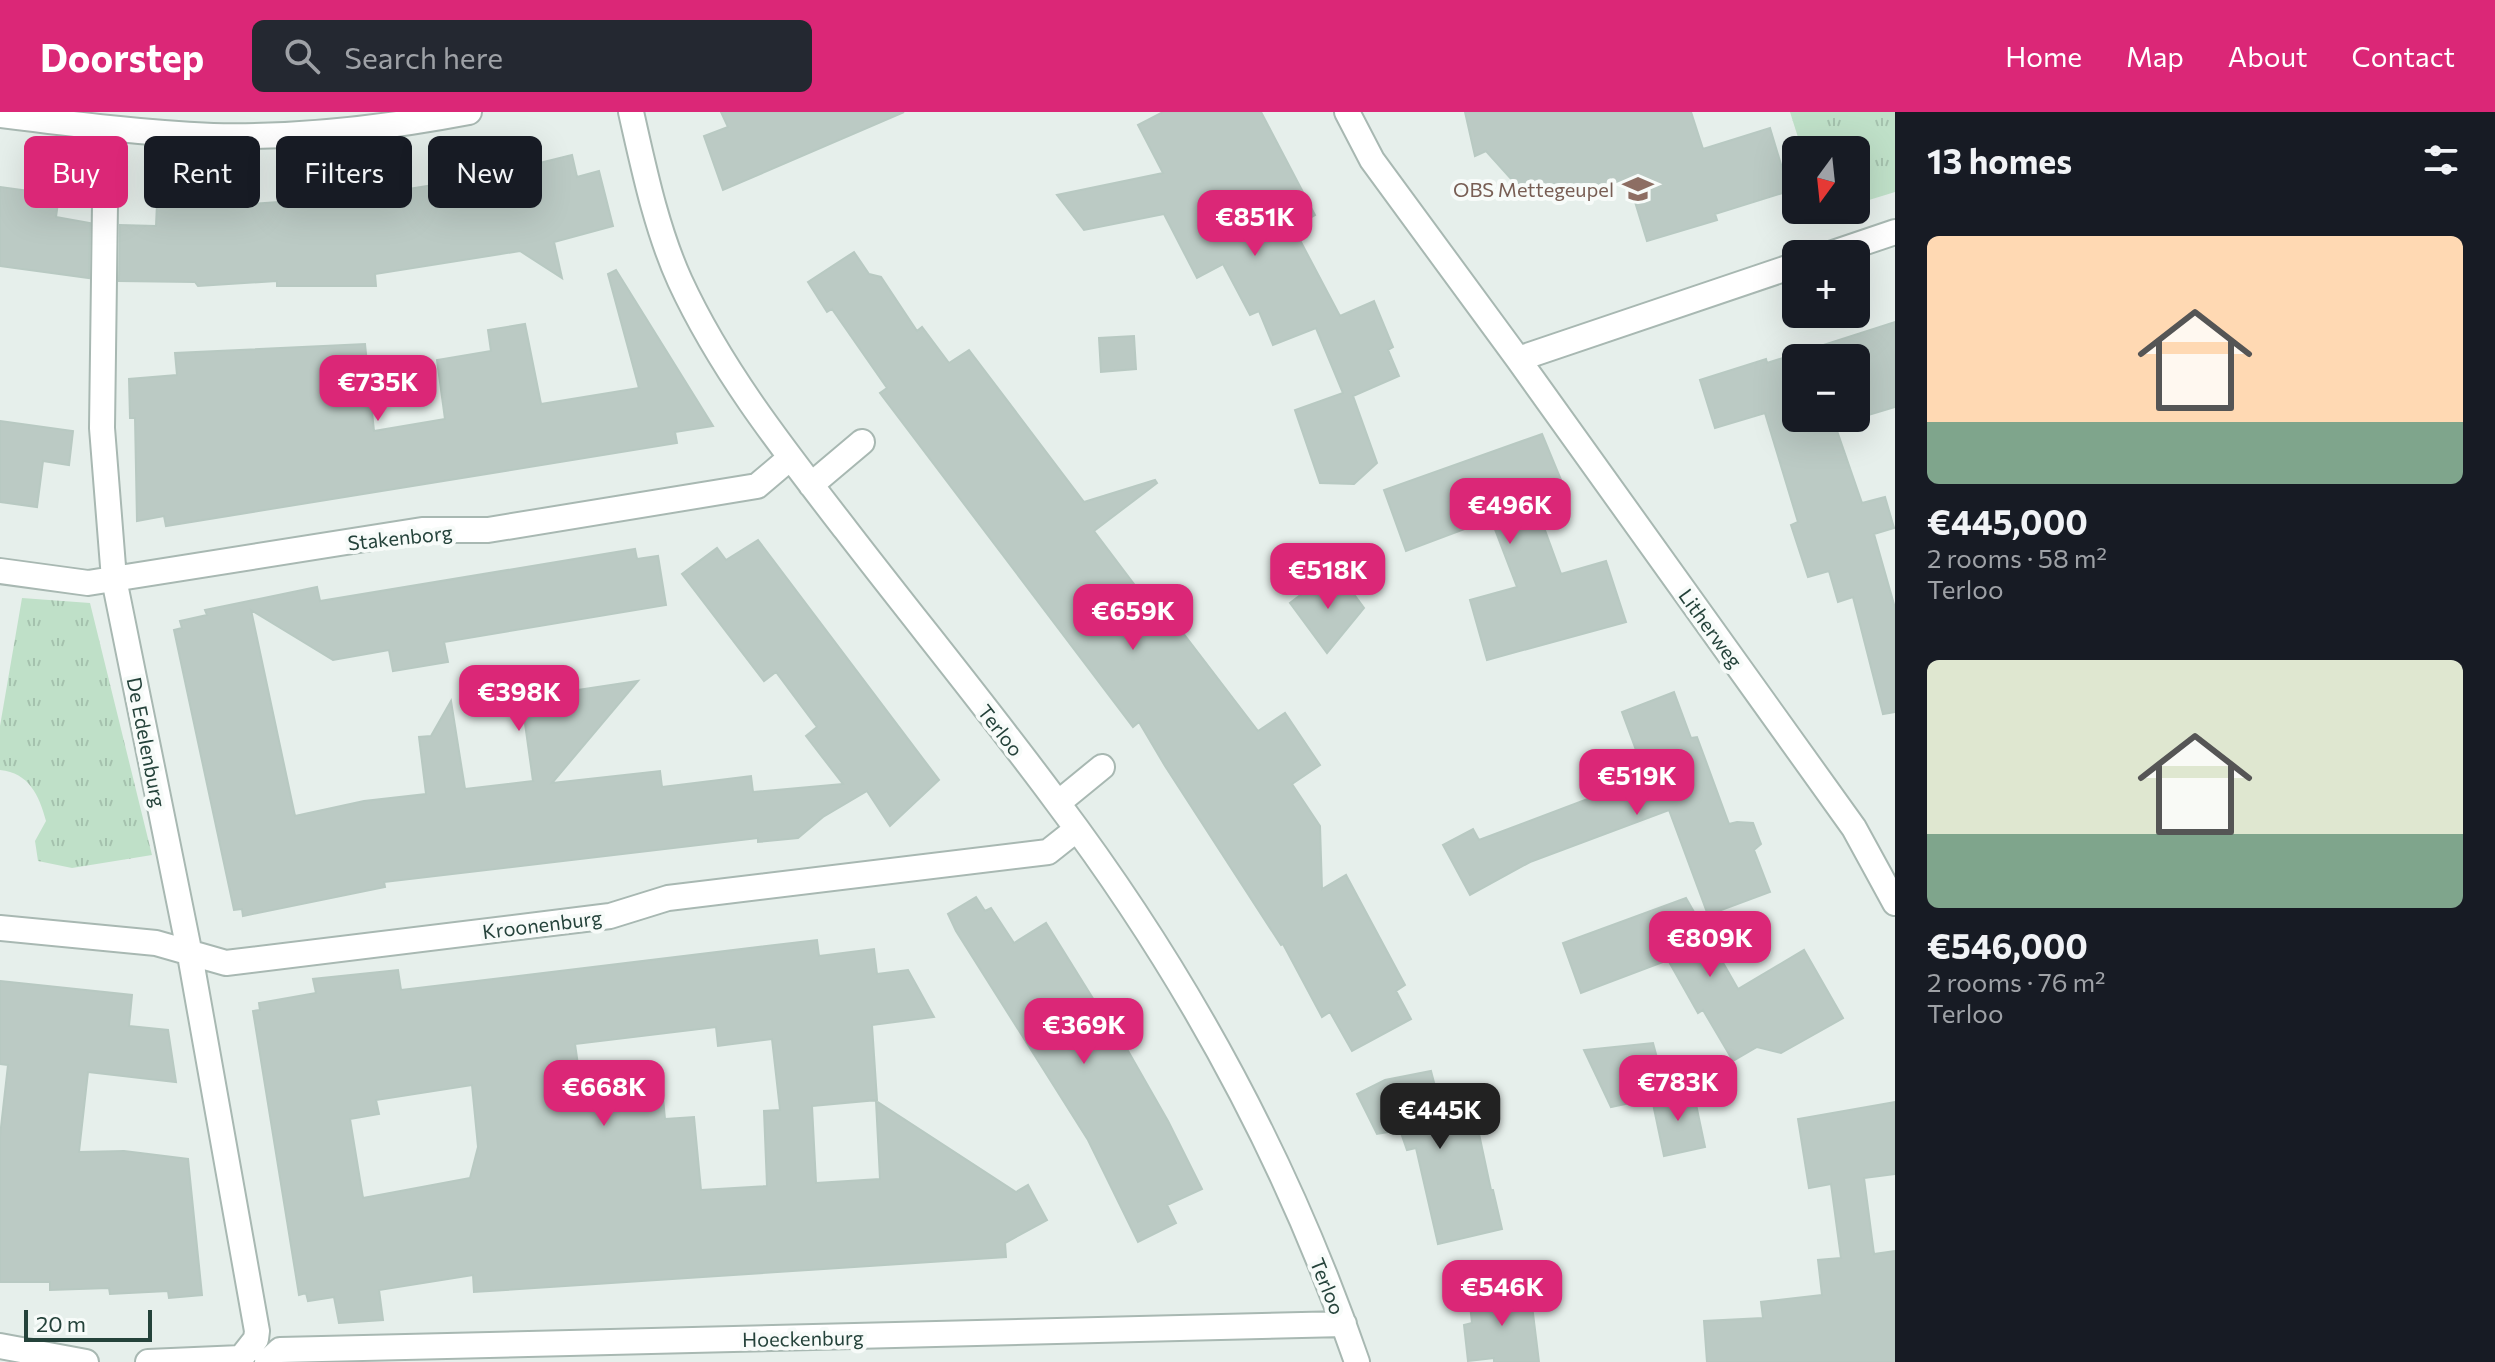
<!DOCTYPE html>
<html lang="en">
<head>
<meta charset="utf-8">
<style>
	:root { --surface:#171b24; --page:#242831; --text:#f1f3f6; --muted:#9ea1a6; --accent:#db2777 }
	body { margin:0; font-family:Commissioner,sans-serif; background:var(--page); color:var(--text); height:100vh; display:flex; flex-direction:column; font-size:30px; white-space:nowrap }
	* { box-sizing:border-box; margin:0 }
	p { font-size:26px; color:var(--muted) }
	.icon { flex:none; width:44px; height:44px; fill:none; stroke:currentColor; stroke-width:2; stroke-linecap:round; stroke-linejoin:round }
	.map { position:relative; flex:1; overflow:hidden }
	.details { display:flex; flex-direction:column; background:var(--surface); width:600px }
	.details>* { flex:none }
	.guide { position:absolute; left:24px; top:24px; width:760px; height:72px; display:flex; gap:16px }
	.needle { width:52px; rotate:195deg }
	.buttons { position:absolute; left:1782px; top:24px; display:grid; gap:16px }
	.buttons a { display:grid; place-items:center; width:88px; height:88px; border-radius:12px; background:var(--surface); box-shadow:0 8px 32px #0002; font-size:40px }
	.scale { position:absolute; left:24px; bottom:20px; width:128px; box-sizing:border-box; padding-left:8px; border:4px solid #24423a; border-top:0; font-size:22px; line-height:28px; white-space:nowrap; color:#24423a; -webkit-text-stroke:6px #f7fbf9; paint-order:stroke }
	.price { position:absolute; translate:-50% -68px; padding:0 18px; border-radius:16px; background:var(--accent); color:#fff; font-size:26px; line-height:52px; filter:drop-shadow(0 2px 4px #0008) }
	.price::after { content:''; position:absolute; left:50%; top:48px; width:24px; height:18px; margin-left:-12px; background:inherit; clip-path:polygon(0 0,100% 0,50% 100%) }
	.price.current { background:#222; color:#fff }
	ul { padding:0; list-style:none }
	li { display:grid; align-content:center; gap:16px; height:424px; padding:0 32px }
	li span { display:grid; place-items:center; height:248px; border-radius:12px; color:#555 }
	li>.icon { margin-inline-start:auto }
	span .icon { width:144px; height:144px; fill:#fffc; stroke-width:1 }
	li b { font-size:34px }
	h2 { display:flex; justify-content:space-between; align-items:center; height:96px; padding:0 32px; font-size:34px }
	.pill { padding:0 28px; border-radius:12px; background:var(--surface); box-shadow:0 8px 32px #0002; font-size:28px; line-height:72px }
	.pill.current { background:var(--accent); color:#fff }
	header { display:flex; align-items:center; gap:48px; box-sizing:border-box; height:112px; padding:0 40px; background:var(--accent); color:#fff }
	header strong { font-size:38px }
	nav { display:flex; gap:44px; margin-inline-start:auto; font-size:28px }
	.search { width:560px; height:72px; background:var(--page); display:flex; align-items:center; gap:20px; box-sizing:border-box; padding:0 28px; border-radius:12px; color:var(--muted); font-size:30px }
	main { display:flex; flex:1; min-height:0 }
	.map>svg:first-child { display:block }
</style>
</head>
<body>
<header>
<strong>Doorstep</strong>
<div class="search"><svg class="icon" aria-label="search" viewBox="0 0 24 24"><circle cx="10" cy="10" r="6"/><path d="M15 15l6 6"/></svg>Search here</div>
<nav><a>Home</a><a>Map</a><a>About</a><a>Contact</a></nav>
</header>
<main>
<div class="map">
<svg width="1895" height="1250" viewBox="0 0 1895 1250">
	<defs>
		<pattern id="grass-tufts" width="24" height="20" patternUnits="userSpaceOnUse" patternTransform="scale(2)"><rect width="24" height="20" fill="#bfe0c8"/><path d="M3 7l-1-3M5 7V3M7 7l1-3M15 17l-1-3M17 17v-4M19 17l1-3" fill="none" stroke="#a4c1ad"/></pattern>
	</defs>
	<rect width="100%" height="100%" fill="#e6efeb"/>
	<path fill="url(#grass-tufts)" d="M1790,0h105v80l-39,12v-54h-54z
		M22,486l68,5 62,252 -80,13 -34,-7 -3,-20 11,-20c-7,-26 -17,-48 -46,-51v-44z"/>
	<path fill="#bbcac4" stroke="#b8c9c2" stroke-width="2" fill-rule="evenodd" d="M721,0h183l-181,78 -19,-54 24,-9z
		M1163,0h98l54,103 -22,12 47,89 34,-15 19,46 -5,3 11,26 -46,20 24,67 -23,21 -34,-1 -25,-73 48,-17 -27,-65 -43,17 -14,-34 -9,4 -27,-51 -26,14 -33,-64 -80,16 -27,-35 106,-22 -25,-48z
		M1465,0h226l12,37 67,-21 19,63 -74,23 2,6 -70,21 -19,-62 -48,18 -37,-1 -31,-16 -26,-29 -11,5z
		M572,43l5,22 22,-6 14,55 -59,16 8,36 -42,-27 -145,23 1,12h-99v-5l-79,5 -3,-4 -76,-1 1,-56 36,1 1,-23 94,1 114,-8 118,-19z
		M0,75l59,8 -3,22 34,6 -1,55 -89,-12z
		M854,140l15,22 12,3 36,54 5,-4 27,36 20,-13 115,152 71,-22 2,3 -63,48 46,61 7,-6 111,145 27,-18 35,52 -28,19 28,42 2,63 24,-14 59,110 -9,6 15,28 -59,32 -22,-39 -8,5 -39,-73 -2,1 -116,-179 -26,-44 -6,5 -253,-334 7,-5 -55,-79 -5,3 -19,-30z
		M616,158l97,156 -38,6 2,11 -511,83 -2,-10 -27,5 -2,-103h-5l-1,-39 48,-4 -2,-22 190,-9 9,87 71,-12 -8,-59 54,-9 -3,-21 37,-6 16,80 98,-16 -31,-114z
		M1895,210v85l-60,18 27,78 23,-6 9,31 -20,6 21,74v104l-12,2 -30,-117 -15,5 -9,-31 -21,6 -17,-52 7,-3 -33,-109 -50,15 -15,-48 66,-21 1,4zM1796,246h60v60h-60z
		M1134,224l2,33 -35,3 -2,-34z
		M0,309l73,10 -4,34 -26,-4 -6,46 -37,-5z
		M1542,322l24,58 -31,11 26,71 45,-13 20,61 -139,38 -17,-60 47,-13 -26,-68 -85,32 -22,-61z
		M758,428l181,240 -49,46 -23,-35 -44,26 -25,21 -40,4v-4l-374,44 1,5 -142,29 -1,-7 -8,1 -60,-280 8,-2 -2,-7 27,-6 -2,-5 112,-23 3,14 315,-52 2,10 21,-3 8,49 -222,37 4,20 -55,9 -4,-21 -56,10 -82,-50 44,206 69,-15 62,-7 -7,-57 12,-1 20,-35 14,88 68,-8 -11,-79 23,-2 -1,-5 94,-14 -86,102 108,-12 2,16 89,-11 2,16 90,-8 -37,-48 11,-9 -41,-55 -12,9 -82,-107 35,-26 9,12z
		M1324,465l5,8 16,-3 19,26 -37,45 -37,-50z
		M1674,580l17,46 6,-1 32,87 8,-2 16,1 8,21 -7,6 16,42 -62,23 -39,-105 -139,52 -60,33 -27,-50 30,-16 6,11 167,-63 -24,-65z
		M976,785l9,14 6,-3 23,35 32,-20 79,127 2,-1 41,72 34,68 -35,16 9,18 -38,19 -50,-102 -132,-209 -8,-17z
		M1686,786l52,91 66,-39 39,68 -62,35 -24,-6 -24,14 -30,-51 -5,3 -30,-53 -87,33 -18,-50z
		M817,828l2,16 55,-7 3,25 31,-4 26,47 -62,8 5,75 -65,6 4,77 64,-4 -4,-78 140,91 12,-7 19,35 -42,23 1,14 -532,35 -1,-17 -94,15 4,30 -44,3 -5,-26 -26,4 -2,-8 -7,2 -46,-284 7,-1 -1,-7 57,-10 -3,-14 85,-9 3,20zM716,915l2,19 54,-7 8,71 -16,1 3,75 -66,4 -7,-73 -29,2 -2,-21 -79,9 -9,-63zM472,973l6,62 -8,31 -107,20 -13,-79 29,-5 -3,-14z
		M0,869l132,14 -3,31 39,4 8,52 -88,-10 -9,80 45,-1 64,8 14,136 -33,3 -1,-7 -58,3 -1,-6 -59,2v-8h-50v-146l8,-71 -8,-1z
		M1653,931l14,52 -56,12 -27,-57z
		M1431,959l6,23 32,-7 22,103h2l9,39 -64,15 -22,-96 -9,2 -7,-20 -23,4 -20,-40 28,-14z
		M1693,978l12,57 -41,9 -12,-57z
		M1895,990v72l-31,4 10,76 21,-3v111h-188l-3,-41 59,-3 -2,-16 61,-7 -4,-35 23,-2 -10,-74 -22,4 -11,-69z
		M1530,1177l9,73h-45v-4l-26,3 -4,-36 8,-2 -3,-27z"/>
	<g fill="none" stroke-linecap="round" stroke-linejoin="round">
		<g stroke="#a8b8b2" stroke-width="28">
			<path id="minor" d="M631,0c13,57 25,116 49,169 42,91 105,170 166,249 70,91 143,180 211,272 128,170 231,359 300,560
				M1347,0l25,48 146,199 336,469 41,75
				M0,3c71,9 142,18 213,21 86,2 172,-8 256,-24
				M106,17l-4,299 12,151 76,376 67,376 -1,8 -15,19 -93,4
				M1830,142l65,-22
				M1518,247l278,-94
				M811,373l51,-43
				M0,459l88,12 334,-53h66l269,-44 33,-28
				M1058,691l44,-36
				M0,816l156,15 70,20 384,-47 58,-18 380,-46 29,-23
				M0,1234l86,16
				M267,1250l13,-12 1064,-26"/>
		</g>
		<use href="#minor" stroke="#fff" stroke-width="24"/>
	</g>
	<defs>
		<g id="school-bare" transform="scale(2.4)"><path d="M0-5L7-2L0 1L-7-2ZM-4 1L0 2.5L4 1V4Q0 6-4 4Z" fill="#8d6e63" stroke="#f7fbf9" stroke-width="2.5" paint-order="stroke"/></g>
	</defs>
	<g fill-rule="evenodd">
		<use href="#school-bare" x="1638" y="77"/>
	</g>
	<g text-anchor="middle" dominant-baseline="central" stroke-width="8" stroke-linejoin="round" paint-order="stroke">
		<g font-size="20" fill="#785e54" stroke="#f7fbf9" text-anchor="end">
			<text x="1614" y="77">OBS Mettegeupel</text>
		</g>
		<g font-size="20" fill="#24423a" stroke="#f7fbf9">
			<text transform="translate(400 425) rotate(-6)">Stakenborg</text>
			<text transform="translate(1711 516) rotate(54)">Litherweg</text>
			<text transform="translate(1001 618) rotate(52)">Terloo</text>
			<text transform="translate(147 630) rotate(79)">De Edelenburg</text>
			<text transform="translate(542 812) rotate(-7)">Kroonenburg</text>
			<text transform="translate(1328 1174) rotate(68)">Terloo</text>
			<text transform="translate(803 1226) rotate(-1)">Hoeckenburg</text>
		</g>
	</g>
</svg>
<div class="buttons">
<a><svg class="needle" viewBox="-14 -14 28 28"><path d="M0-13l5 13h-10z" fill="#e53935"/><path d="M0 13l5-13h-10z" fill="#9ea1a6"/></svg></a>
<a>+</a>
<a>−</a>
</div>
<div class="scale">20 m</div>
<b class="price" style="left:1255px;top:146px">€851K</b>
<b class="price" style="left:378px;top:311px">€735K</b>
<b class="price" style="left:1510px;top:434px">€496K</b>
<b class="price" style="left:1328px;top:499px">€518K</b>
<b class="price" style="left:1133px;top:540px">€659K</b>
<b class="price" style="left:519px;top:621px">€398K</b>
<b class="price" style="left:1637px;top:705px">€519K</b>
<b class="price" style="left:1710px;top:867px">€809K</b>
<b class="price" style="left:1084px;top:954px">€369K</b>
<b class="price" style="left:1678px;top:1011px">€783K</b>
<b class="price" style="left:604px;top:1016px">€668K</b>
<b class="price current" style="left:1440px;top:1039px">€445K</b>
<b class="price" style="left:1502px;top:1216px">€546K</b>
<div class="guide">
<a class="pill current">Buy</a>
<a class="pill">Rent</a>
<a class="pill">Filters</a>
<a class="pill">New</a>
</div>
</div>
<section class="details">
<h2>13 homes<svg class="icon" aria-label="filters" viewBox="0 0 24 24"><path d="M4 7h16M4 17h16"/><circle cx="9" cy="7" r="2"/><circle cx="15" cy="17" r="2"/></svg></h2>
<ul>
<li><span style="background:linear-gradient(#ffd9b3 75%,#7fa58c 0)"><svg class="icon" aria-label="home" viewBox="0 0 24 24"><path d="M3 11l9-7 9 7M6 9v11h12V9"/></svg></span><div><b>€445,000</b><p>2 rooms · 58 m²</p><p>Terloo</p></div></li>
<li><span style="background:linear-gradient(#dfe7d0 70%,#7fa58c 0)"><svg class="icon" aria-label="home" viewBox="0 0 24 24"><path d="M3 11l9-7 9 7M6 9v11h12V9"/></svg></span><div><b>€546,000</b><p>2 rooms · 76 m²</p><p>Terloo</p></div></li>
</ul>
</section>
</main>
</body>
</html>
